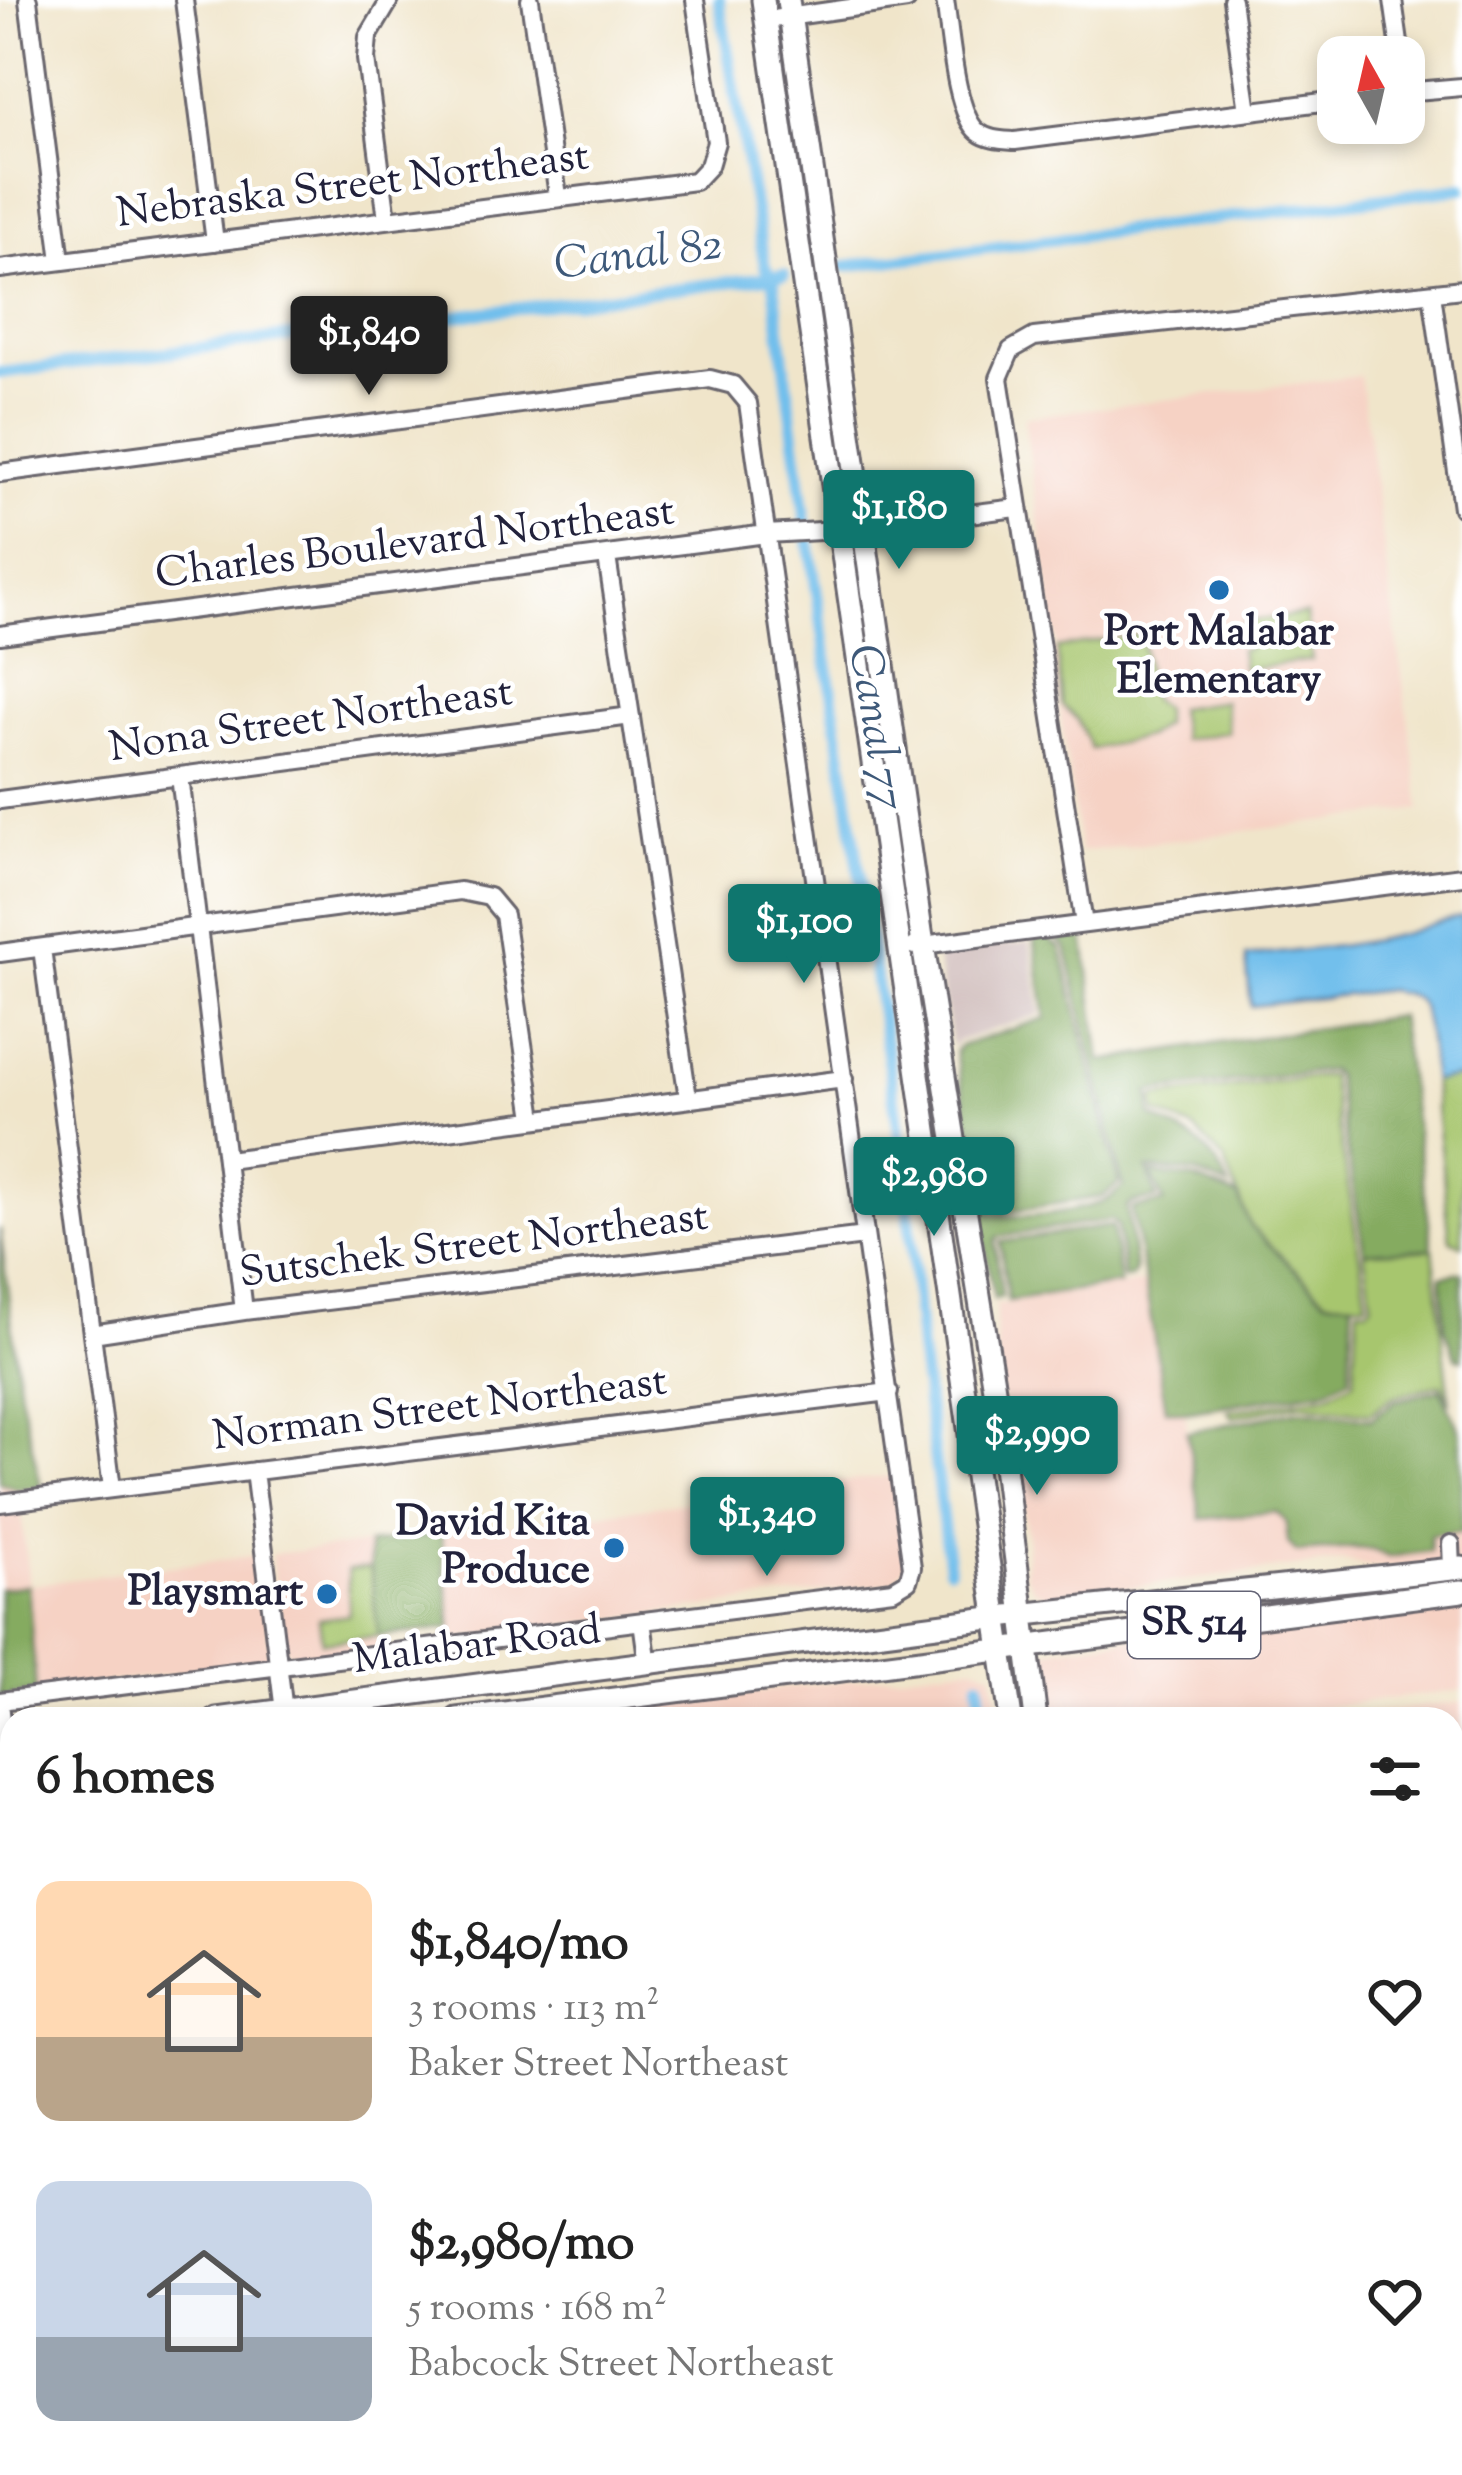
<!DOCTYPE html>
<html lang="en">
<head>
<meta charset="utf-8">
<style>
	:root { --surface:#fff; --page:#f6f6f6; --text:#222; --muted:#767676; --accent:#0f766e }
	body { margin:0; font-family:"Sorts Mill Goudy",serif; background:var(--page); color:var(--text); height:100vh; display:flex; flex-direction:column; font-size:45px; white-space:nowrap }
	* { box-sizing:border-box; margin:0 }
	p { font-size:39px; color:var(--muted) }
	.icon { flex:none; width:66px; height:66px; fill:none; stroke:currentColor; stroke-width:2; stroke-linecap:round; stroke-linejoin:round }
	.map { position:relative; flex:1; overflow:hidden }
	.panel { position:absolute; left:0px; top:1707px; width:1464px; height:768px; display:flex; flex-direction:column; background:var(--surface); border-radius:36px 36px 0 0; box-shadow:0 6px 18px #0003 }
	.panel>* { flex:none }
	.needle { width:78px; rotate:352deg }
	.controls { position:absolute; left:1317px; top:36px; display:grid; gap:24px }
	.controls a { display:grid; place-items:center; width:108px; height:108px; border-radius:24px; background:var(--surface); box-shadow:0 6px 18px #0003; font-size:60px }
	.price { position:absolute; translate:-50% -102px; padding:0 27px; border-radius:12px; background:var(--accent); color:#fff; font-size:39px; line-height:78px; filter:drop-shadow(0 3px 6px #0008) }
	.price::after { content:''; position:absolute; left:50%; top:72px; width:36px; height:27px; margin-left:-18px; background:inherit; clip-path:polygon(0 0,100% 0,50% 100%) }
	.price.on { background:#222; color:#fff }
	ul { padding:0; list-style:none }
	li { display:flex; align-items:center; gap:36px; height:300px; padding:0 36px }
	li span { display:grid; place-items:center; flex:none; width:336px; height:240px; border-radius:24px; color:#555 }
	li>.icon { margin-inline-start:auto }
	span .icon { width:144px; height:144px; fill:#fffc; stroke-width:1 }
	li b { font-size:51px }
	h2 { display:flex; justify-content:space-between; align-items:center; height:144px; padding:0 36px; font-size:51px }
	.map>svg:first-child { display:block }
</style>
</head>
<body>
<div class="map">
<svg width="1462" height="2475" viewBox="0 0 1462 2475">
	<rect width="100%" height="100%" fill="#fff"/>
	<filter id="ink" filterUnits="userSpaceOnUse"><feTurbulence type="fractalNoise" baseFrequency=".00833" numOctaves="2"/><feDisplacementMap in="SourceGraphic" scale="24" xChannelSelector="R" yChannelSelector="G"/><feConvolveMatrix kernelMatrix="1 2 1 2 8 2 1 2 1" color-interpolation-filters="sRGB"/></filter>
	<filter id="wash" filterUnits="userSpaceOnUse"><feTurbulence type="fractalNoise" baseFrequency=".004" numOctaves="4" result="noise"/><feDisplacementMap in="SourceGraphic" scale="48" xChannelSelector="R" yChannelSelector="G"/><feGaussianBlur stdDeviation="2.7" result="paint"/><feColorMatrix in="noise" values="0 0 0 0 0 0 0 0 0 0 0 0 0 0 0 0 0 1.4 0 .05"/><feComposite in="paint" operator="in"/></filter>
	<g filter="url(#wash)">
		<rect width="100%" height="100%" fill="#f0e5ca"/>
		<path fill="#f6d2c4" d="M1360,376l61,433 -341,43 -29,-203 6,-2 -33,-230z
			M1144,1283l22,125 19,4 16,106 75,-6 11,10 1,21 9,9 55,-4 20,1 16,8 41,-6 1,-16 32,-3v31l-83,5 -36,-7 -293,36 -17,-8 -8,-16 3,-29 -14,-113 -8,-8 -10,-76v-42z
			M895,1475l11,90 -14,18 -444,57 4,-12 -11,-94z
			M0,1483l19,7 10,95 231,-30 10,100 -5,6 -229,31 -9,-107 -27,4z
			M368,1544l10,106 -79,9 -8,-5 -6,-7 -14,-93z
			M1462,1595v95l-232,29h-186l-6,-46 6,-18 7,-6z
			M974,1665l18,7 10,47h-461z
			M1462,1702v93l-10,1v-77h-125z
			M0,1803l12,57v376l-12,-16z
			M1462,1806v94l-10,1v-94z
			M1462,2142v97l-10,2v-97z
			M180,2463h166l10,12h-167z"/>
		<path fill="#d1bfbe" d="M1030,942l11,72 -83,27 -6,6 -16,-94z
			M1462,2373v21l-8,7 7,74h-36l-1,-12h28v-89z
			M819,2463h298l2,12h-287z
			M1129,2463h228l1,12h-227z"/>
		<path fill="#a7c66e" stroke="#647454" stroke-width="3" d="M1306,614l6,46 -69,10 -3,-20 9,-2 -6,-26z
			M1141,634l10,65 12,10v15l-17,13 -55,12 -14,-30 -15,-13 -5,-58z
			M1224,701l4,31 -46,8 -5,-32z
			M1330,1075l37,227 -40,-2 -77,-74 -26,-66 -30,-31 -39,-17 -1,-15z
			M1462,1077v168l-12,-5 -17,-159z
			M1433,1249l17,154 -8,-19 -50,13 -22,17 -70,-10 -67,13 -5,-6 98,-16 28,-14 4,-74 10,1 4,-5 -8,-51z
			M370,1568l8,68 -56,6 -3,-23 30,-4 -1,-45z
			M1462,2245v94l-10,-59v-33z
			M378,2463h78l-9,12h-59z"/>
		<path fill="#85ab61" stroke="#54664e" stroke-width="3" d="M1084,935l17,126 298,-45 34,233 -69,3 -29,-177 -5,-5 -180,22 1,24c39,21 60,27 78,71l-34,-14 -48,-4 10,30 -26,4 -4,4 8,63 -4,8 -7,1 -7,-54 -5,-5 -114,17 -3,6 7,54 -8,2 -28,-171 16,82c21,14 92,1 118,-7 9,-3 16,-10 23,-17l-57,-239 -9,-9z
			M1034,937l14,1 13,10 58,236 -17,13 -98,15 -17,-3 -32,-157 5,-6 86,-28z
			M1151,1173l44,6 44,18 11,29 76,74 27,1 -3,76 -25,13 -140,22 -19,-3 -34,-201 32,-5z
			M1112,1226l8,58 -112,17 -8,-59z
			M0,1228l20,165 21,93 -22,4 -19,-7z
			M1462,1272v87l-6,-2 -11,-29 -4,-52z
			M1442,1389c4,21 15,27 18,44 2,31 2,67 2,99l-32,3v16l-42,6 -16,-8 -20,-1 -55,4 -9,-9 -2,-21 -10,-10 -75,7 -14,-87 113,-22 72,9 22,-18z
			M441,1534l11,94 -74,8 -10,-92z
			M28,1585l8,107 -36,5v-108z
			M1452,1923l10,56v64l-10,4z
			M0,2422l12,14v27h24l10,12h-26l-20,-24z
			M456,2463h242l2,12h-253z
			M725,2463h63l4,12h-79z
			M1362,2463h57l1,12h-57z"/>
		<path fill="#72bfec" stroke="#4a7094" stroke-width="3" d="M1462,916v161l-29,4c-3,-18 -5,-69 -16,-81 -7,-7 -20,-8 -29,-10l-137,16 -5,-49c50,-7 103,-10 152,-22 24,-6 38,-15 64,-19z"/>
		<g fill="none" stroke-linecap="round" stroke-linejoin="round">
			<path stroke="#72bfec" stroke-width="12" d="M719,0l46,267 8,10 33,246
				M845,266l617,-78
				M0,373l784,-98
				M809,541l97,638 14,170 29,219
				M979,1682l4,37
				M1078,2463l1,12"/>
		</g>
	</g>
	<g filter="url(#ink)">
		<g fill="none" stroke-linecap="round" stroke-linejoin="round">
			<g stroke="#6a666d" stroke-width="22">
				<path id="minor" d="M28,0l33,261
					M184,0l31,242
					M530,0l28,196
					M945,0c5,30 10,114 33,132 10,8 24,8 37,9l323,-41
					M1232,0l16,111
					M1393,0l8,57
					M766,20l141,-20
					M1404,92l58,-5
					M387,219l-21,-160 2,-22 22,-37
					M0,269l695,-88 14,-15 7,-24 -21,-142
					M1432,293l30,215
					M0,473l710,-94 23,6 15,18 164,1164 -4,14 -15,9 -893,111
					M607,557l81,541
					M0,635l766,-101 73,-4 178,-22
					M180,776l64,535
					M0,800l631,-84
					M1084,924l-85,-546 12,-28 23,-13 428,-48
					M915,946l547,-70
					M42,948l70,540
					M0,953l460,-62 29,6 15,18 30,203
					M227,1160l617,-81
					M92,1334l152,-23 621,-75
					M254,1471l31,248
					M0,1503l889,-111
					M1451,1544l1,25
					M642,1621l6,44
					M0,1703l5,44
					M5,1777l7,54
					M1452,1804l10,-2
					M1452,2075l10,-1
					M1452,2390l10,-1
					M354,2463l10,12"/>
			</g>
			<g stroke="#6a666d" stroke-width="27">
				<path id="major" d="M763,0l248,1719
					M788,0l135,945 72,450 41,324
					M217,1719l781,-102 464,-49
					M457,1719l1005,-128
					M0,1747l12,-1
					M5,1777l7,-12
					M1123,2463l2,12"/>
			</g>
			<g stroke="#6a666d" stroke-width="30">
				<path id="highway" d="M0,2229l12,17
					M0,2296l12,14
					M0,2366l12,14
					M0,2400l12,12
					M61,2463l11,12
					M141,2463l11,12
					M171,2463l9,12"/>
			</g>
			<use href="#minor" stroke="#fff" stroke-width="16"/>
			<use href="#major" stroke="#fff" stroke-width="21"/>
			<use href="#highway" stroke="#fff" stroke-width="24"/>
		</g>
	</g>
	<g fill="#1f6fb2" stroke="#fff" stroke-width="4.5">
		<circle cx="1219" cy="590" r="12"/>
		<circle cx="614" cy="1548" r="12"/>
		<circle cx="327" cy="1594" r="12"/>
	</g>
	<g text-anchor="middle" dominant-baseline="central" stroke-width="9" stroke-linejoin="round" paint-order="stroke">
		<rect fill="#fff" stroke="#646476" stroke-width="3" x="1128" y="1592" width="132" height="66" rx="9"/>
		<g font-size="39" font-weight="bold" fill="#22223b">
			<text x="1194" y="1625">SR 514</text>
		</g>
		<g font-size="42" fill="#22223b" stroke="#fff">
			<text transform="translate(353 187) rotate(-7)">Nebraska Street Northeast</text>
			<text transform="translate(415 545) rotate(-7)">Charles Boulevard Northeast</text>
			<text transform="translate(311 722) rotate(-8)">Nona Street Northeast</text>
			<text transform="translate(474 1247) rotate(-7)">Sutschek Street Northeast</text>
			<text transform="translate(440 1411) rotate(-7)">Norman Street Northeast</text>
			<text transform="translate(477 1647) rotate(-7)">Malabar Road</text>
		</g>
		<g font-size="42" font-weight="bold" fill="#22223b" stroke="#fff" text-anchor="end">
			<text x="1219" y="634" text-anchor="middle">Port Malabar<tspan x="1219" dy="48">Elementary</tspan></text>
			<text x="590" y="1524">David Kita<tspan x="590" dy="48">Produce</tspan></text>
			<text x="303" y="1594">Playsmart</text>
		</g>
		<g font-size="45" font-style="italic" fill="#3e5979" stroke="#fff">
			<text transform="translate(638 257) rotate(-7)">Canal 82</text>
			<text transform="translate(874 728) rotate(81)">Canal 77</text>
		</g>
	</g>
</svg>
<div class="controls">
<a><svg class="needle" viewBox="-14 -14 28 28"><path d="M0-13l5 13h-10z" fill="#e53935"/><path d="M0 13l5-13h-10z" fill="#767676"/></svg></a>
</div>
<b class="price on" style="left:369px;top:398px">$1,840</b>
<b class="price" style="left:899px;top:572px">$1,180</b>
<b class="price" style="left:804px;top:986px">$1,100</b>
<b class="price" style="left:934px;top:1239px">$2,980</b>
<b class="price" style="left:1037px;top:1498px">$2,990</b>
<b class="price" style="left:767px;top:1579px">$1,340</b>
<section class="panel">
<h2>6 homes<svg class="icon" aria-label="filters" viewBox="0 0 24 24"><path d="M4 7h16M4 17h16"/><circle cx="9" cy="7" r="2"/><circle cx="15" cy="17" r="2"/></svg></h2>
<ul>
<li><span style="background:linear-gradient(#ffd9b3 65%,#b9a48a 0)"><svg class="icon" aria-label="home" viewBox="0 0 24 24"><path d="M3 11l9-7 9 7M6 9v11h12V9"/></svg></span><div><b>$1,840/mo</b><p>3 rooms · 113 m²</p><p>Baker Street Northeast</p></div><svg class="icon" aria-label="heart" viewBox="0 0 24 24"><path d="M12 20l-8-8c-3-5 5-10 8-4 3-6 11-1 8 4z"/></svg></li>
<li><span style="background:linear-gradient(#c9d6e8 65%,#9aa5b1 0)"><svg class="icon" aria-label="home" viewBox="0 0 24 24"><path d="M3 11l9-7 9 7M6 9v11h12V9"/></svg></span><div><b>$2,980/mo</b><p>5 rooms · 168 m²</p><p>Babcock Street Northeast</p></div><svg class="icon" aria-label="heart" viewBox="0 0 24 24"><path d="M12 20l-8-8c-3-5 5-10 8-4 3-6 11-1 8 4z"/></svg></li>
</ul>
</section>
</div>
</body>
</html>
